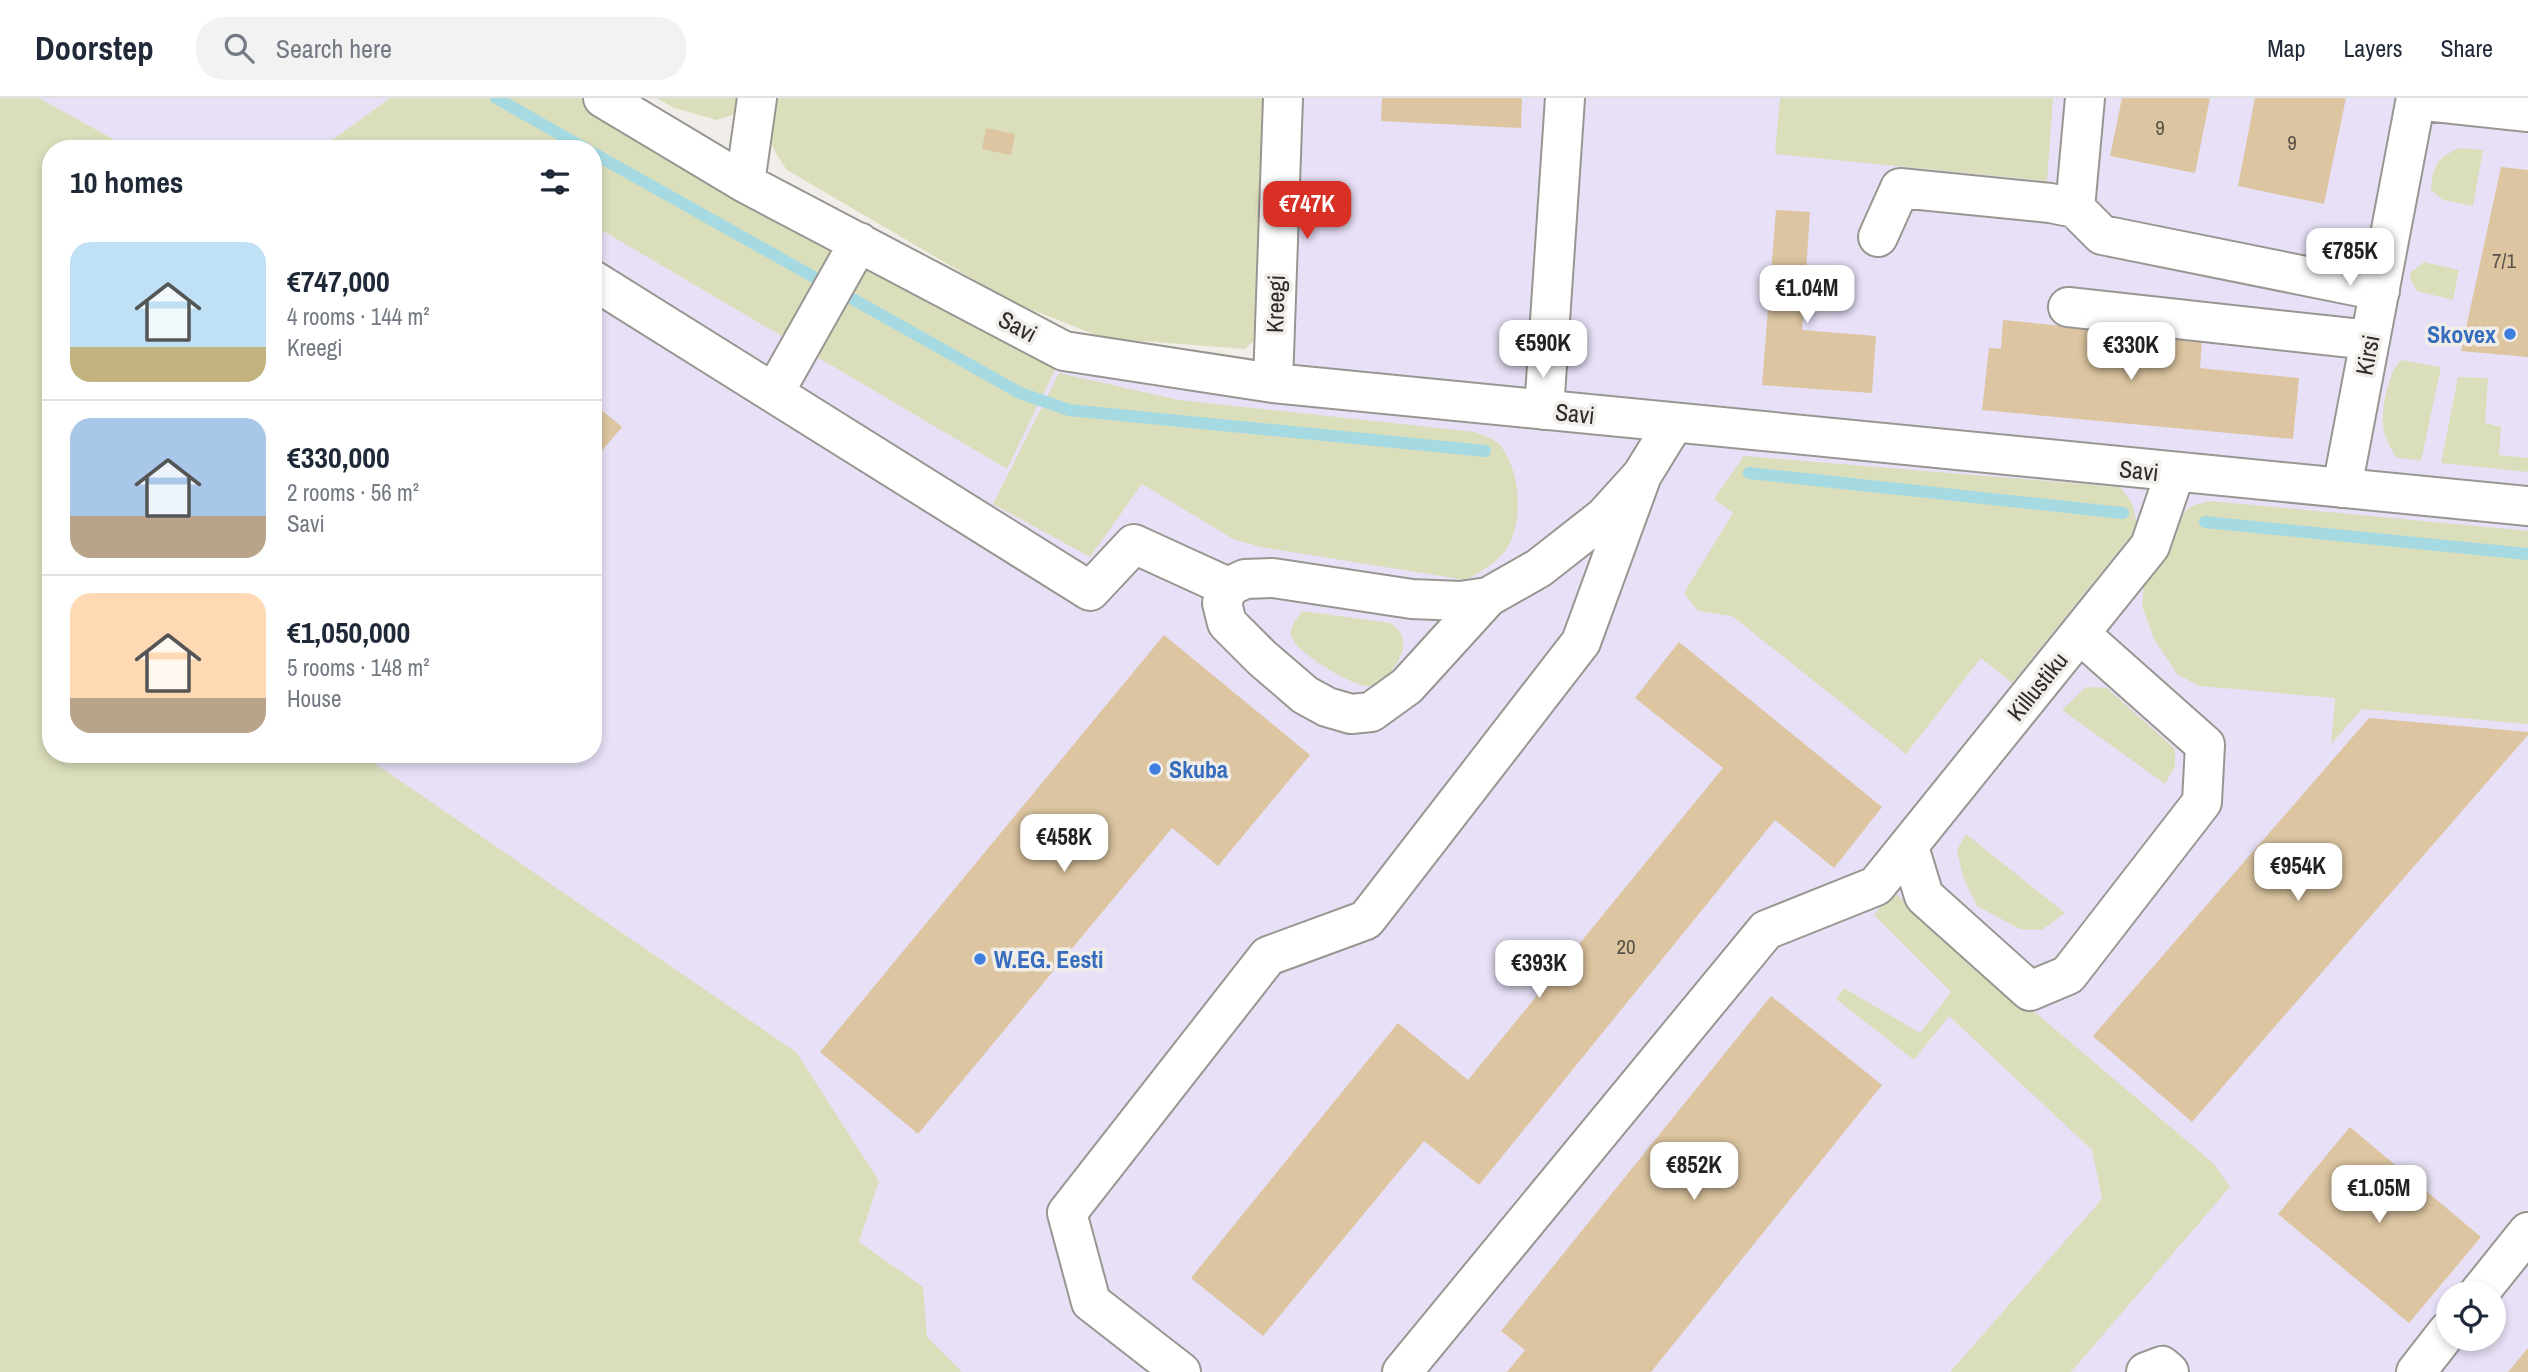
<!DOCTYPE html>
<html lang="en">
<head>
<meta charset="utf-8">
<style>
	:root { --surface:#fff; --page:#f2f2f3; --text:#1f2937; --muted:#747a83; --line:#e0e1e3; --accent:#d93025 }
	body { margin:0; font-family:"Archivo Narrow",sans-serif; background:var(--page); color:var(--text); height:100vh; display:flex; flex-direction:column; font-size:26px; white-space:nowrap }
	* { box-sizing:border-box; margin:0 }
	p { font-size:23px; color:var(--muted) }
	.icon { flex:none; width:38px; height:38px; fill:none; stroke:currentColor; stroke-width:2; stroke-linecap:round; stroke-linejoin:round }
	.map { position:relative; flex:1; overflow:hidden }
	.side { position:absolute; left:42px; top:42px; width:560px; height:623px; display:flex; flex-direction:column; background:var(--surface); border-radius:28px; box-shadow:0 4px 10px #0003 }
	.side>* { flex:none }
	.buttons { position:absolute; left:2436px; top:1183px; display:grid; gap:14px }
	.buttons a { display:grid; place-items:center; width:70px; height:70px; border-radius:50%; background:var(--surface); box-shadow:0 4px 10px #0003; font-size:35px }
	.price { position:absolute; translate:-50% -60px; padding:0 16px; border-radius:14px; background:#fff; color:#222; font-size:23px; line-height:46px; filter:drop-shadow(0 2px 4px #0008) }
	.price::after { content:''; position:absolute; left:50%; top:42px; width:21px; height:16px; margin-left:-10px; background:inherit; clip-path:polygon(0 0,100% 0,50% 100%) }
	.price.selected { background:var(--accent); color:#fff }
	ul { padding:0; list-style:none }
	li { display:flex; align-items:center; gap:21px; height:175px; padding:0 28px }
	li+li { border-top:2px solid var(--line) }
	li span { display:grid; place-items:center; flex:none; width:196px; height:140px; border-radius:21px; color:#555 }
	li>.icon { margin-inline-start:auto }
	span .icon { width:84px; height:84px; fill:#fffc; stroke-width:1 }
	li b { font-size:30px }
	h2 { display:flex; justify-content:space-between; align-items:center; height:84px; padding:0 28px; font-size:30px }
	header { display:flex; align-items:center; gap:42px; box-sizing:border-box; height:98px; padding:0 35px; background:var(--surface); border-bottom:2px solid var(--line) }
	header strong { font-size:33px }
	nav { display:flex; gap:38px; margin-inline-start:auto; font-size:24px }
	.search { width:490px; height:63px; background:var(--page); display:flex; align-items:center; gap:18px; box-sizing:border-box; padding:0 24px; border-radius:28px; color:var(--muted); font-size:26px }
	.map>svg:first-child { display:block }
</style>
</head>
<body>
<header>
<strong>Doorstep</strong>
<div class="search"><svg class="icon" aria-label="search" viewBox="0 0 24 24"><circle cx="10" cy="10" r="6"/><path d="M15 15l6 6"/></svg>Search here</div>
<nav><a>Map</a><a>Layers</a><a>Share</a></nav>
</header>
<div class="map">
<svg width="2528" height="1274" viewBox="0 0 2528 1274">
	<rect width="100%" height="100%" fill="#f1eee9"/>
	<path fill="#e7e0f6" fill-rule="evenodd" d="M39,0h351l-70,51h-189z
		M1289,0h1239v1274h-1797l-680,-618h542v-529l413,243 58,-117 209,18zM2448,1195h46v46h-46z"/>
	<path fill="#dbdebb" d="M0,0h39l92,51h-80v605h310l435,298 83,129 -20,61 64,45 4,50 35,35h-962z
		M390,0h213l461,253 -57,118 -414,-244v-76h-273z
		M657,0h86l-2,14 -24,8 -43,-12z
		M768,0h497l-6,238 -14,13 -141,-11 -90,-35 -227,-133c-18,-25 -24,-41 -19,-72z
		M1780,0h273l-6,83 -272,-27z
		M2460,50l23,2 -10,56 -30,-6 -12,-10c1,-23 7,-34 29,-42z
		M2424,164l35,8 -6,30 -36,-9 -6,-10 -1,-8z
		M2401,262l40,7 -20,94 -25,-4c-6,-10 -12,-20 -13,-32 -2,-16 6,-55 18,-65z
		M1059,275l120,27 296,32c7,3 19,6 24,12 22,26 26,79 6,107 -10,13 -25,21 -39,29l-205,-33 -28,-8 -91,-55 -52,73 -97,-53z
		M2458,279l30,1 -3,45 16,4 -2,28 29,3v14l-87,-9z
		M1744,358l376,31 12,16 6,24 -126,156 -31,-25 -75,96 -174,-138 -34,-5 -14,-18 49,-80 -19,-14z
		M2211,403l317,30v193l-166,-15 -31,35 4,-46 -135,-12 -22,-11 -24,-36 -12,-33 2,-26 32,-49 9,-20 9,-6z
		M1303,513l87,12c6,5 12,8 13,17 3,16 -16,42 -32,46 -16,3 -78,-35 -80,-51 -1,-10 6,-17 12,-24z
		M2086,589l21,1 68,61v17l-10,18 -103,-74z
		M1966,736l99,79 -23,17 -22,-1 -43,-23 -14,-29 -6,-27z
		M1892,793l321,272 17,24 -159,185h-121l152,-173 -10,-49 -143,-134 -35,44 -78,-61 8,-11 76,45 31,-41 -77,-77z"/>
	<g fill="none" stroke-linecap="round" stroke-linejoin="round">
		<path stroke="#a5dae3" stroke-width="12" d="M496,0l90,51
			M593,55l427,240 49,17 416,41
			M1749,375l374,40
			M2205,424l323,32"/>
	</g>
	<path fill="#dcc5a0" d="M1382,0h140l-1,30 -140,-7z
		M2122,0h88l-15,75 -85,-17z
		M2255,0h91l-22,106 -86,-18z
		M986,30l29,6 -4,21 -29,-6z
		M2501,69l27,3v187l-67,-6z
		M1776,112l34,2 -8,118 74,6 -4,57 -110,-8z
		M2003,222l199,20 -2,28 99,10 -6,61 -311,-29 7,-62 12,1z
		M593,305l29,24 -29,34z
		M1164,537l146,120 -92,111 -46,-38 -254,306 -98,-82z
		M1679,544l203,165 -48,61 -59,-48 -296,365 -55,-44 -161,195 -72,-58 207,-255 70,57 255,-312 -88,-70z
		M2369,620l159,14v3l-336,387 -99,-86z
		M1771,898l111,89 -231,287h-144l18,-22 -24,-19z
		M2350,1029l131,110 -72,86 -131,-109z
		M2528,1250v24h-20z"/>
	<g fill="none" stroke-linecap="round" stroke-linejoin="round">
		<g stroke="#999692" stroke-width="42">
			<path id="minor" d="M603,0l142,85 319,168 209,32 1255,123
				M2416,2l112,12
				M745,85l12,-85
				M2075,110l10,-110
				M1878,139l22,-49 150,15 25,5 27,27 278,56
				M593,182l497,311 44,-47 94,43
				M2068,209l302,33
				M1273,285l10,-285
				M774,295l85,-151
				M1544,312l21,-312
				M2342,390l74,-390
				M1488,499l-81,89 -36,26 -20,2 -24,-7 -22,-12 -43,-37 -35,-35 -5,-20 6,-16 17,-8 28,-1 139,21 48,2 28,-4 51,-29 65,-51 38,-42 32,-52
				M1909,749l15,49 106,95 38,-16 134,-173 3,-57 -125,-111
				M2479,1195l49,-61
				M1181,1274l-90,-70 -24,-89 201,-257 98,-36 215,-278 61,-167
				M1402,1274l364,-442 110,-44 274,-340 25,-73
				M2146,1274l16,-6 7,6
				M2416,1274l32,-41"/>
		</g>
		<use href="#minor" stroke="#fff" stroke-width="38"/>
	</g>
	<g fill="#3f7fe0" stroke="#f1eee9" stroke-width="2.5">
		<circle cx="2510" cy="236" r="7"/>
		<circle cx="1155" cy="671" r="7"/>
		<circle cx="980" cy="861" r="7"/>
	</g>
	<g text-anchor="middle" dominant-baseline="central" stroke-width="7" stroke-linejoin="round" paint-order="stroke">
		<g font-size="21" fill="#5a5349">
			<text x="2160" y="29">9</text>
			<text x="2292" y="44">9</text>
			<text x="2504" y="162">7/1</text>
			<text x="1626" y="848">20</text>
		</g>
		<g font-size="24" fill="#2f2d2c" stroke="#f1eee9">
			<text transform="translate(1275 206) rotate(-88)">Kreegi</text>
			<text transform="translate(1018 228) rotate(28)">Savi</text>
			<text transform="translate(2367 257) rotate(-79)">Kirsi</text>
			<text transform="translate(1575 315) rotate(6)">Savi</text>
			<text transform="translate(2139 372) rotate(6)">Savi</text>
			<text transform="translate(2037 588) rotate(-51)">Killustiku</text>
		</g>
		<g font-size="24" font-weight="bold" fill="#366cbe" stroke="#f1eee9" text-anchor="start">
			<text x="2496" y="236" text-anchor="end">Skovex</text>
			<text x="1169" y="671">Skuba</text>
			<text x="994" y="861">W.EG. Eesti</text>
		</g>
	</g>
</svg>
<div class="buttons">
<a><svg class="icon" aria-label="locate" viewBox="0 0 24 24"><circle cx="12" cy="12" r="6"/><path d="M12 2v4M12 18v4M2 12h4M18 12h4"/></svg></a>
</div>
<b class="price selected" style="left:1307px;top:143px">€747K</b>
<b class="price" style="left:2350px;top:190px">€785K</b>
<b class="price" style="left:1807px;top:227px">€1.04M</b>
<b class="price" style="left:1543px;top:282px">€590K</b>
<b class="price" style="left:2131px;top:284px">€330K</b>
<b class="price" style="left:1064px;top:776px">€458K</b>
<b class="price" style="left:2298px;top:805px">€954K</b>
<b class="price" style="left:1539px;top:902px">€393K</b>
<b class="price" style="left:1694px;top:1104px">€852K</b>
<b class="price" style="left:2379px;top:1127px">€1.05M</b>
<section class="side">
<h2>10 homes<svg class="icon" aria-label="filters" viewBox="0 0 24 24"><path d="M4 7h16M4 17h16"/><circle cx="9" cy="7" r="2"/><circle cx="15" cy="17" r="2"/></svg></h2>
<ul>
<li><span style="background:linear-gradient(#bfe0f5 75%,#c2b280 0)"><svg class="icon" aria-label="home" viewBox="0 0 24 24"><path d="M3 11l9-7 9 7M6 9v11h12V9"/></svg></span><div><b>€747,000</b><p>4 rooms · 144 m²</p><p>Kreegi</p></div></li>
<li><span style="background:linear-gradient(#a9c7e8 70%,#b9a48a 0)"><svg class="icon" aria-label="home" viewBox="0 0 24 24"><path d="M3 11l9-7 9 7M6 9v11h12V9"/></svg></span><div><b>€330,000</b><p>2 rooms · 56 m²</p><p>Savi</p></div></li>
<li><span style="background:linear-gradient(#ffd9b3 75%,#b9a48a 0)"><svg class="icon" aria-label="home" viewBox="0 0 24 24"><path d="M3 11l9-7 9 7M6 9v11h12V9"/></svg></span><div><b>€1,050,000</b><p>5 rooms · 148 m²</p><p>House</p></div></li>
</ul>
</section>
</div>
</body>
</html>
